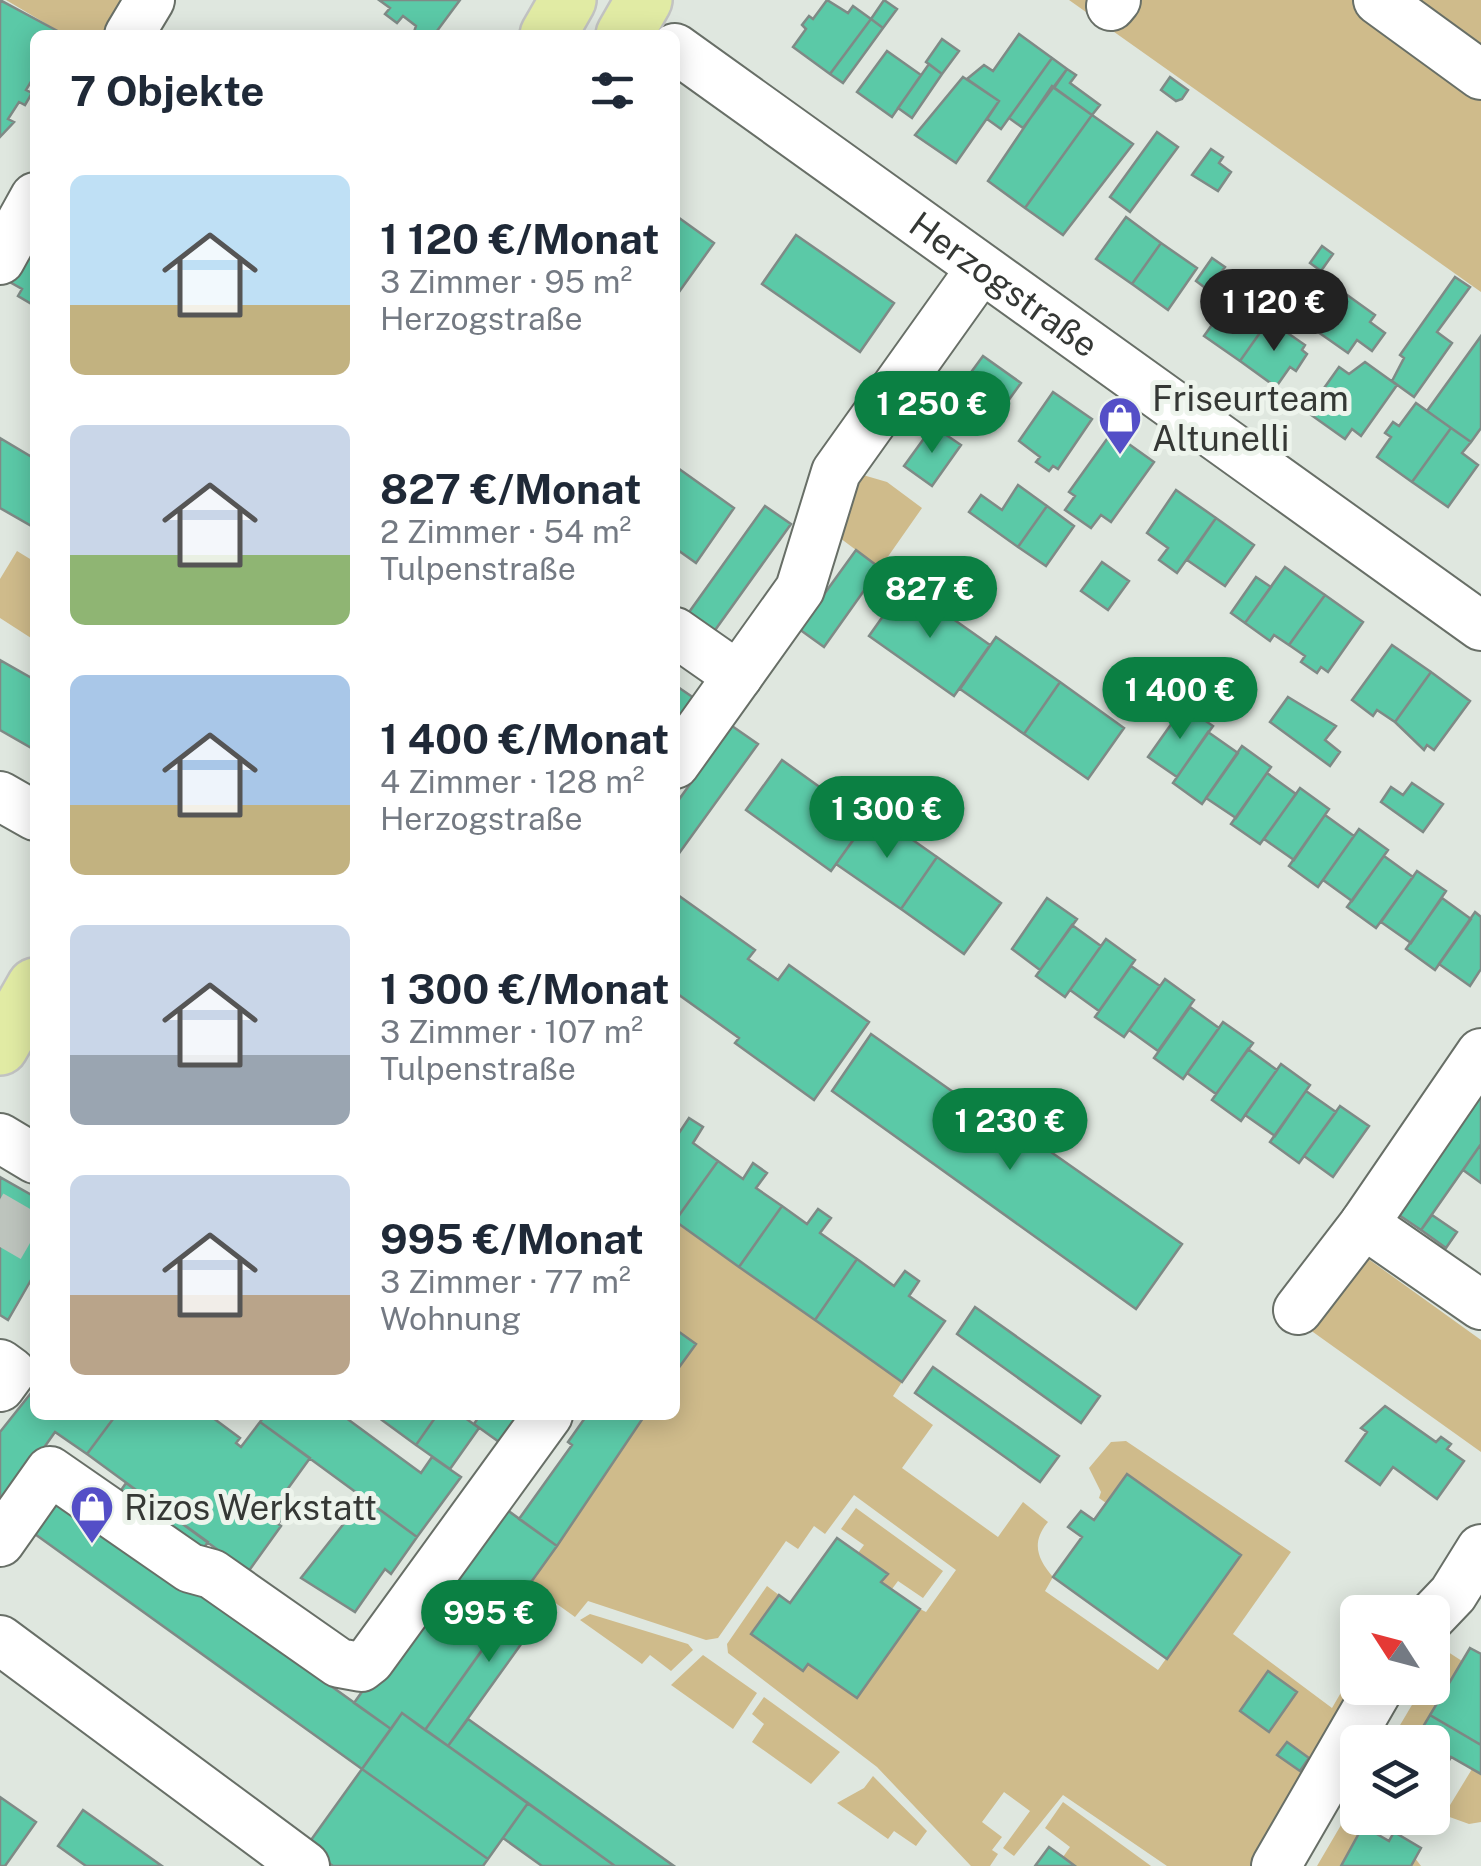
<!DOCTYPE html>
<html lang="de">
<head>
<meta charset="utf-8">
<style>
	:root { --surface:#fff; --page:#f6f6f7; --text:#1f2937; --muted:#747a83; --accent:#0b8043 }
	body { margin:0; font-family:"Public Sans",sans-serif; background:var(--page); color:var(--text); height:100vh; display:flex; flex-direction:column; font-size:38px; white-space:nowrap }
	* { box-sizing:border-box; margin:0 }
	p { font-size:32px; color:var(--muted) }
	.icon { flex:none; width:55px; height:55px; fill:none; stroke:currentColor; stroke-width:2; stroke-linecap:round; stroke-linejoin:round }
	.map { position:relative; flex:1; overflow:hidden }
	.drawer { position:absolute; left:30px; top:30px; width:650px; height:1390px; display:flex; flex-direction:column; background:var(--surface); border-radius:15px; box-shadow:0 5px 25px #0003 }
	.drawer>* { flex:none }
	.needle { width:65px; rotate:306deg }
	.tools { position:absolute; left:1340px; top:1595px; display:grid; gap:20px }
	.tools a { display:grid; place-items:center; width:110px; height:110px; border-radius:15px; background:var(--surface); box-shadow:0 5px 25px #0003; font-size:50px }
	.price { position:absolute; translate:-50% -85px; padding:0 22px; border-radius:35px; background:var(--accent); color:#fff; font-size:32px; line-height:65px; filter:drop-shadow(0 2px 5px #0008) }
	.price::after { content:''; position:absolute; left:50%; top:60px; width:30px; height:22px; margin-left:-15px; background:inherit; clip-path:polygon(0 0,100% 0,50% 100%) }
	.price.on { background:#222; color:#fff }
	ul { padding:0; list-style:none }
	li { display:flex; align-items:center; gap:30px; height:250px; padding:0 40px }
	li span { display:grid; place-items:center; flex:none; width:280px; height:200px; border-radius:15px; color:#555 }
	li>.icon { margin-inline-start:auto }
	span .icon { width:120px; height:120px; fill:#fffc; stroke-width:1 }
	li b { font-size:42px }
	h2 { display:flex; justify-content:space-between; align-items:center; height:120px; padding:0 40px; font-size:42px }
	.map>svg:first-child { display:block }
</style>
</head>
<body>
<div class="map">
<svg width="1481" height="1866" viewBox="0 0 1481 1866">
	<rect width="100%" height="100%" fill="#dfe7df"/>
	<path fill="#cfbb8b" d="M6,0h131l-20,35h-52z
		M1069,0h412v292z
		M863,475l24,7 35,26 -42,60 -40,-30 16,-54z
		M17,551l18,11v85l-4,-9 -31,-20v-39z
		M675,1221l227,161 -9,14 40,29 -31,43 96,69 25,-35 25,20c-17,20 -11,37 5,55l-8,14 113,79 82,-115 -113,-81 -21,29 -7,-5 2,-6 -12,-24 22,-26 15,-1 165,111 -58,82 99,74 25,-43 1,23 -104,178h-87l-104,-71 -49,61 -11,-8 27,-37 -26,-19 -22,30 20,15 -10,13 6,4 -8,12h-19l-94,-99 -149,-114 -1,-9 40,-58 12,9 -28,39 51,37 6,-7 49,34 63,-89 6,3 30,-42 -102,-75 -29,39 -11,-8 -16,23 -12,-8 -68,97 -12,2 -118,-39 -13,16 -46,-33 116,-169h30v-42l20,-29 -20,-15z
		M1360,1253l121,87v112l-175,-125z
		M856,1508l87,63 -20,27 -25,-17 -6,8 -11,-7 6,-9 -29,-20 6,-8 -23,-16z
		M590,1614l98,30 5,6 -22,21 -21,-16 -8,9 -62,-44z
		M1445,1650l17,11 -48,81h-24l32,-54h10l1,-18z
		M703,1655l54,38 -24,36 -62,-44z
		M764,1697l76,55 -29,32 -59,-42 12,-18 -12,-10z
		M1472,1769l9,5v48l-12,2 -25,-9z
		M873,1776l54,55 -11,15 -22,-15 -6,8 -51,-36 27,-15z
		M1063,1802l88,64h-76l-12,-9 7,-10 -25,-19z
		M1351,1808l7,10 15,3 -3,9 19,11 5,-9 27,16 -6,10 6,8h-104z"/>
	<path fill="#5bc9a7" stroke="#7f8a86" stroke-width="2.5" d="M0,0l65,35h-30v40l-9,15 6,3 -7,12 -6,-3 -11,17 6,3 -14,15z
		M379,0h81l-26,35h-21l3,-9 -13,-10 -6,7 -12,-9 5,-6z
		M827,0l21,13 5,-7 18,13 -41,55 -37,-27 13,-18 -4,-4 7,-9 4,3z
		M884,0l13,9 -14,19 -12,-9z
		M871,19l12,9 -40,55 -13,-9z
		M1019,34l33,24 -51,71 -14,-10 12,-18 -32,-22 17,-14 9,6z
		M942,39l17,12 -17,23 -16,-12z
		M887,51l34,24 -29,42 -35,-25z
		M1052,58l15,11 -44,59 -14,-10z
		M929,64l13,10 -30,44 -14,-10z
		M1067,69l9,6 -6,8 30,22 -8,10 -38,-27z
		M963,77l36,24 -43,62 -41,-28z
		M1170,77l18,13 -6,9 -6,2 -15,-11z
		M1052,86l40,29 -67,93 -37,-27z
		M1092,115l41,29 -70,91 -38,-27z
		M1157,132l21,15 -48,65 -20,-15z
		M1211,149l12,8 -4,6 12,9 -13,19 -26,-16z
		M675,215l39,28 -35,49 -4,-3z
		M1126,217l35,26 -29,41 -36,-25z
		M35,235v71l-17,-10 4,-7 -14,-8z
		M796,235l98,68 -34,49 -98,-68z
		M1161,243l36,25 -29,42 -36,-26z
		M1322,246l11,8 -12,17 -11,-8z
		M1212,258l13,9 -17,23 -12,-9z
		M1455,277l15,10 -33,45 15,11 -38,54 -22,-16 12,-23 -4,-3z
		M1336,287l39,28 -5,7 15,11 -13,18 -15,-11 -9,13 -40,-28z
		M1233,295l36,25 -29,41 -36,-25 10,-14 -6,-4 8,-12 6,4z
		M1269,320l36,25 -3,5 5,4 -11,17 -6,-4 -14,20 -36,-26z
		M1481,336v92l-10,14 -44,-31z
		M983,356l38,27 -36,50 -38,-28z
		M1365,362l32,23 -36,51 -9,-7 -7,10 -38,-27 32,-45 10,7z
		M1053,392l39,27 -34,50 -5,-3 -4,5 -13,-9 4,-5 -21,-16z
		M1416,403l35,25 -39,54 -35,-25 14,-20 -6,-4 8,-11 6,4z
		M933,426l28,19 -29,41 -28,-20z
		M1451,428l20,14 -9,11 16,12 -30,42 -36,-25z
		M1112,432l42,30 -43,60 -10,-7 -10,13 -26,-18 10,-14 -6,-4z
		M0,438l35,21v69l-35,-20z
		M675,466l59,42 -38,55 -21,-15z
		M1018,485l29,21 -29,41 -49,-35 12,-17 21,15z
		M1176,490l40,28 -39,55 -18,-13 9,-12 -21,-15z
		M765,506l26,18 -83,116 -26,-18z
		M1047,506l27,20 -28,40 -28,-19z
		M1216,518l38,27 -29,41 -38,-26z
		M856,550l24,18 -56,79 -25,-18z
		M1102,562l27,19 -21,29 -27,-19z
		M1285,567l40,28 -36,50 -15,-10 -4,6 -25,-18z
		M1256,577l15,10 -26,36 -14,-10z
		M905,585l85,60 -36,51 -85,-60z
		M1325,595l38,27 -35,50 -7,-5 -4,6 -16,-11 4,-6 -16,-11z
		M996,637l64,45 -36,52 -64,-45z
		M1392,645l39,27 -36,50 -18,-12 -4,6 -21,-16z
		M0,660l35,20v70l-35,-20z
		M1431,672l39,29 -36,49 -7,-5 -3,5 -29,-28z
		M1060,682l64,46 -36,51 -64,-45z
		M675,685l19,13 -19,26z
		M1288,697l48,29 -11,14 15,12 -10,14 -60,-44z
		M1184,706l29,20 -36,51 -29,-20z
		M732,726l26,18 -83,115v-54z
		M1208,732l30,21 -36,51 -29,-21z
		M1242,746l29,21 -35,51 -30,-20z
		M782,760l85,61 -36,50 -85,-61z
		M1267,773l29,21 -36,50 -29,-20z
		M1412,783l31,21 -20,28 -42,-30 10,-15 12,8z
		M1300,788l29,21 -35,51 -30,-21z
		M873,812l64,45 -36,52 -65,-45z
		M1325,815l29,21 -36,51 -29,-21z
		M1359,829l29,21 -36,51 -29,-21z
		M1384,856l29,21 -37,51 -29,-21z
		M937,857l64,46 -37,51 -63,-45z
		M1417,871l29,20 -35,52 -30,-21z
		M675,893l80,57 -7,9 30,21 11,-15 80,57 -55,78 -79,-57 4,-5 -64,-46z
		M1047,898l30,21 -37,51 -28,-21z
		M1442,898l29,21 -36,51 -29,-21z
		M1475,912l6,5v52l-11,17 -31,-22z
		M1072,925l29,21 -36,51 -29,-21z
		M1106,939l29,21 -36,51 -29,-21z
		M1131,966l29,20 -36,51 -29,-20z
		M1165,979l29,21 -36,51 -29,-21z
		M1190,1007l29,21 -36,51 -29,-21z
		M1223,1022l30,21 -37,51 -29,-21z
		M871,1034l126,89 4,-6 181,127 -46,65 -304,-218z
		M1248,1049l29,21 -36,51 -29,-21z
		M1281,1064l29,21 -35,51 -30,-21z
		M1481,1085v59l-60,86 -28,-19z
		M1306,1091l30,21 -37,51 -29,-21z
		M1340,1106l29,20 -36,51 -29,-21z
		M689,1118l14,9 -10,16 25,18 -43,60v-91l4,3z
		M1481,1144v39l-18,-13z
		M718,1161l25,18 10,-16 14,10 -11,15 26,18 -43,61 -64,-46z
		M0,1177l35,20v76l-27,47 -8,-5z
		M782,1206l25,18 11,-15 13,9 -11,15 37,26 -42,61 -76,-53z
		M1432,1215l25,17 -11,16 -25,-18z
		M857,1259l37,27 11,-15 14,10 -10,15 36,25 -43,61 -87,-62z
		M975,1307l125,89 -19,27 -124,-89z
		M675,1329l21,15 -21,29z
		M933,1367l126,89 -19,26 -125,-89z
		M35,1388v27h81l-29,39 -32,-22 -55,78v-78z
		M1385,1406l51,36 5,-5 10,7 -4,5 17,12 -27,38 -44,-32 -13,18 -34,-24 21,-29 -6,-4z
		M116,1415h93l31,23 -4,5 5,4 19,-25 50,36 -34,47 10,7 -8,12 3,2 -33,46 -161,-118z
		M265,1415h77l79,58 11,-16 29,20 -44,60 -157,-115z
		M375,1415h62l-21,30z
		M437,1415h24l18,13 -29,41 -34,-24z
		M480,1415h50l-24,32 -32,-23z
		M587,1415h58l-88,131 -38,-27 53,-74 -4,-3z
		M1127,1474l114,81 -74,104 -114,-82 29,-40 -14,-10 13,-16 13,9z
		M126,1483l82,59 -10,14 -81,-60z
		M60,1492l331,237 -29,40 -330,-237z
		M364,1498l53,39 -26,37 -6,-5 -30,43 -54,-34z
		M496,1502l61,44 -54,75 -60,-43z
		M837,1538l51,36 -7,8 39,27 -63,89 -49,-34 -5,7 -52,-37 28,-39 11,8z
		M443,1578l60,43 -78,109 -23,-17 -11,16 -37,-26z
		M529,1584l23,17 -104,145 -23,-16z
		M1470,1648l11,6v91l-51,-30z
		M1268,1671l29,21 -28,40 -29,-21z
		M402,1713l126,90 -40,56 -126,-90z
		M1430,1715l51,30v29l-30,-17 -19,32v-47h-18z
		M468,1719l206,147h-59l-167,-120z
		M1287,1742l22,16 -9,13 -23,-16z
		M362,1769l126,90 -5,7h-150l-27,-19z
		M0,1797l36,25 -31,44h-5z
		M528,1803l87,63h-73l-39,-28z
		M83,1810l79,56h-76l-28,-20z
		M1363,1826l26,15 5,-9 27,16 -10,18h-70z
		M1049,1847l14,10 12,9h-40z"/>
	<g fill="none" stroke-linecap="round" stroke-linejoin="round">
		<path stroke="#bdc4bd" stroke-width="48" stroke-dasharray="48 24" stroke-linecap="butt" d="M0,1247l32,-55"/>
		<g stroke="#686f67" stroke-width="52">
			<g id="minor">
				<path d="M1378,0l103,75"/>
				<path d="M1111,6l5,-6"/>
				<path d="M129,35l21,-35"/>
				<path id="s1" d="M675,48l806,578"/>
				<path d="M0,260l35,-63"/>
				<path d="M675,632l63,44"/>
				<path d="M675,764l125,-175 36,-117 144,-202"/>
				<path d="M0,796l35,20"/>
				<path d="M0,1138l35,21"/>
				<path d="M1364,1224l117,81"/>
				<path d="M1298,1310l66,-86 117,-171"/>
				<path d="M0,1364l11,8 -11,15"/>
				<path d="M0,1542l50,-71 140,97 22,6 127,89 22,4 9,-7 178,-245"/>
				<path d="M1432,1616l21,-22 28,-45"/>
				<path d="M0,1640l305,226"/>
				<path d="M1276,1866l103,-178"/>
			</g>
		</g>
		<g stroke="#c2c3c2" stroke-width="60">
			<path id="major" d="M548,35l20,-35
				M624,35l20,-35
				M0,1047l35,-61"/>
		</g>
		<use href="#minor" stroke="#fff" stroke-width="48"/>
		<use href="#major" stroke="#e1eba4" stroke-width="55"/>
	</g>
	<defs>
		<g id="shop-pin" transform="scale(2.25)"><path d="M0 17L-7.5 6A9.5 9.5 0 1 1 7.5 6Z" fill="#544fc7" stroke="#edf4ec"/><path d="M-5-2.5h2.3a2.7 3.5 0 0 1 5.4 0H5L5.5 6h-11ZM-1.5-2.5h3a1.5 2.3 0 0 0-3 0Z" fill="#fff"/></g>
	</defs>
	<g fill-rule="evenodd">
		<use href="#shop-pin" x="1120" y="418"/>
		<use href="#shop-pin" x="92" y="1507"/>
	</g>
	<g text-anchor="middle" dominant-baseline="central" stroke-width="10" stroke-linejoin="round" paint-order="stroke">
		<g font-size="35" fill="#353835" stroke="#edf4ec">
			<text stroke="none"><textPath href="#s1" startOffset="405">Herzogstraße</textPath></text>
		</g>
		<g font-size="35" fill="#353835" stroke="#edf4ec" text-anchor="start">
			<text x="1152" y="398">Friseurteam<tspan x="1152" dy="40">Altunelli</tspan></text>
			<text x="124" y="1507">Rizos Werkstatt</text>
		</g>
	</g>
</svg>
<div class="tools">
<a><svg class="needle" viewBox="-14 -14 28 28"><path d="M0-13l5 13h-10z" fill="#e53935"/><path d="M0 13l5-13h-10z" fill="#747a83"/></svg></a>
<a><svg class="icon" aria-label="layers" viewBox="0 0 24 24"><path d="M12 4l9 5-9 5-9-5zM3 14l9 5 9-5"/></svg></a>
</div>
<b class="price on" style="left:1274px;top:354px">1 120 €</b>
<b class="price" style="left:932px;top:456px">1 250 €</b>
<b class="price" style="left:930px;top:641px">827 €</b>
<b class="price" style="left:1180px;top:742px">1 400 €</b>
<b class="price" style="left:887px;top:861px">1 300 €</b>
<b class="price" style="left:1010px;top:1173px">1 230 €</b>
<b class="price" style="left:489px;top:1665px">995 €</b>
<section class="drawer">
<h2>7 Objekte<svg class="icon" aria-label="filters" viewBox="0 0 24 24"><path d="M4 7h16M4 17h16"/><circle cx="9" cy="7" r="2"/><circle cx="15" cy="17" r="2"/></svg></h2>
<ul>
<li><span style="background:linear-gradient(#bfe0f5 65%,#c2b280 0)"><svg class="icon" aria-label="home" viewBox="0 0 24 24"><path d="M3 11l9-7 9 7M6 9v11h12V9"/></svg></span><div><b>1 120 €/Monat</b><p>3 Zimmer · 95 m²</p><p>Herzogstraße</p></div></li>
<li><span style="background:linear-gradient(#c9d6e8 65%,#8fb573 0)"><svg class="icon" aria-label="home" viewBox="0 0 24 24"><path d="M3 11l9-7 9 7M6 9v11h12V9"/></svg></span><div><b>827 €/Monat</b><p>2 Zimmer · 54 m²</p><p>Tulpenstraße</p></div></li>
<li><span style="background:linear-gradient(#a9c7e8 65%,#c2b280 0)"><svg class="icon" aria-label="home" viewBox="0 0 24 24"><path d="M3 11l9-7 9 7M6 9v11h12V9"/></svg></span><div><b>1 400 €/Monat</b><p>4 Zimmer · 128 m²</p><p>Herzogstraße</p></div></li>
<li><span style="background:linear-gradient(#c9d6e8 65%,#9aa5b1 0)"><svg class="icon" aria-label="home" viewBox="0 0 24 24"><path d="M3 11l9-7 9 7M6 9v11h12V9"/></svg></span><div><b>1 300 €/Monat</b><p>3 Zimmer · 107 m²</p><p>Tulpenstraße</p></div></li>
<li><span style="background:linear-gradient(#c9d6e8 60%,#b9a48a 0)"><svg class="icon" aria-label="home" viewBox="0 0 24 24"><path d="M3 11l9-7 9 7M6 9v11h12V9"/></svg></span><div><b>995 €/Monat</b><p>3 Zimmer · 77 m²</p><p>Wohnung</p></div></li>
</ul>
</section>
</div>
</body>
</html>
